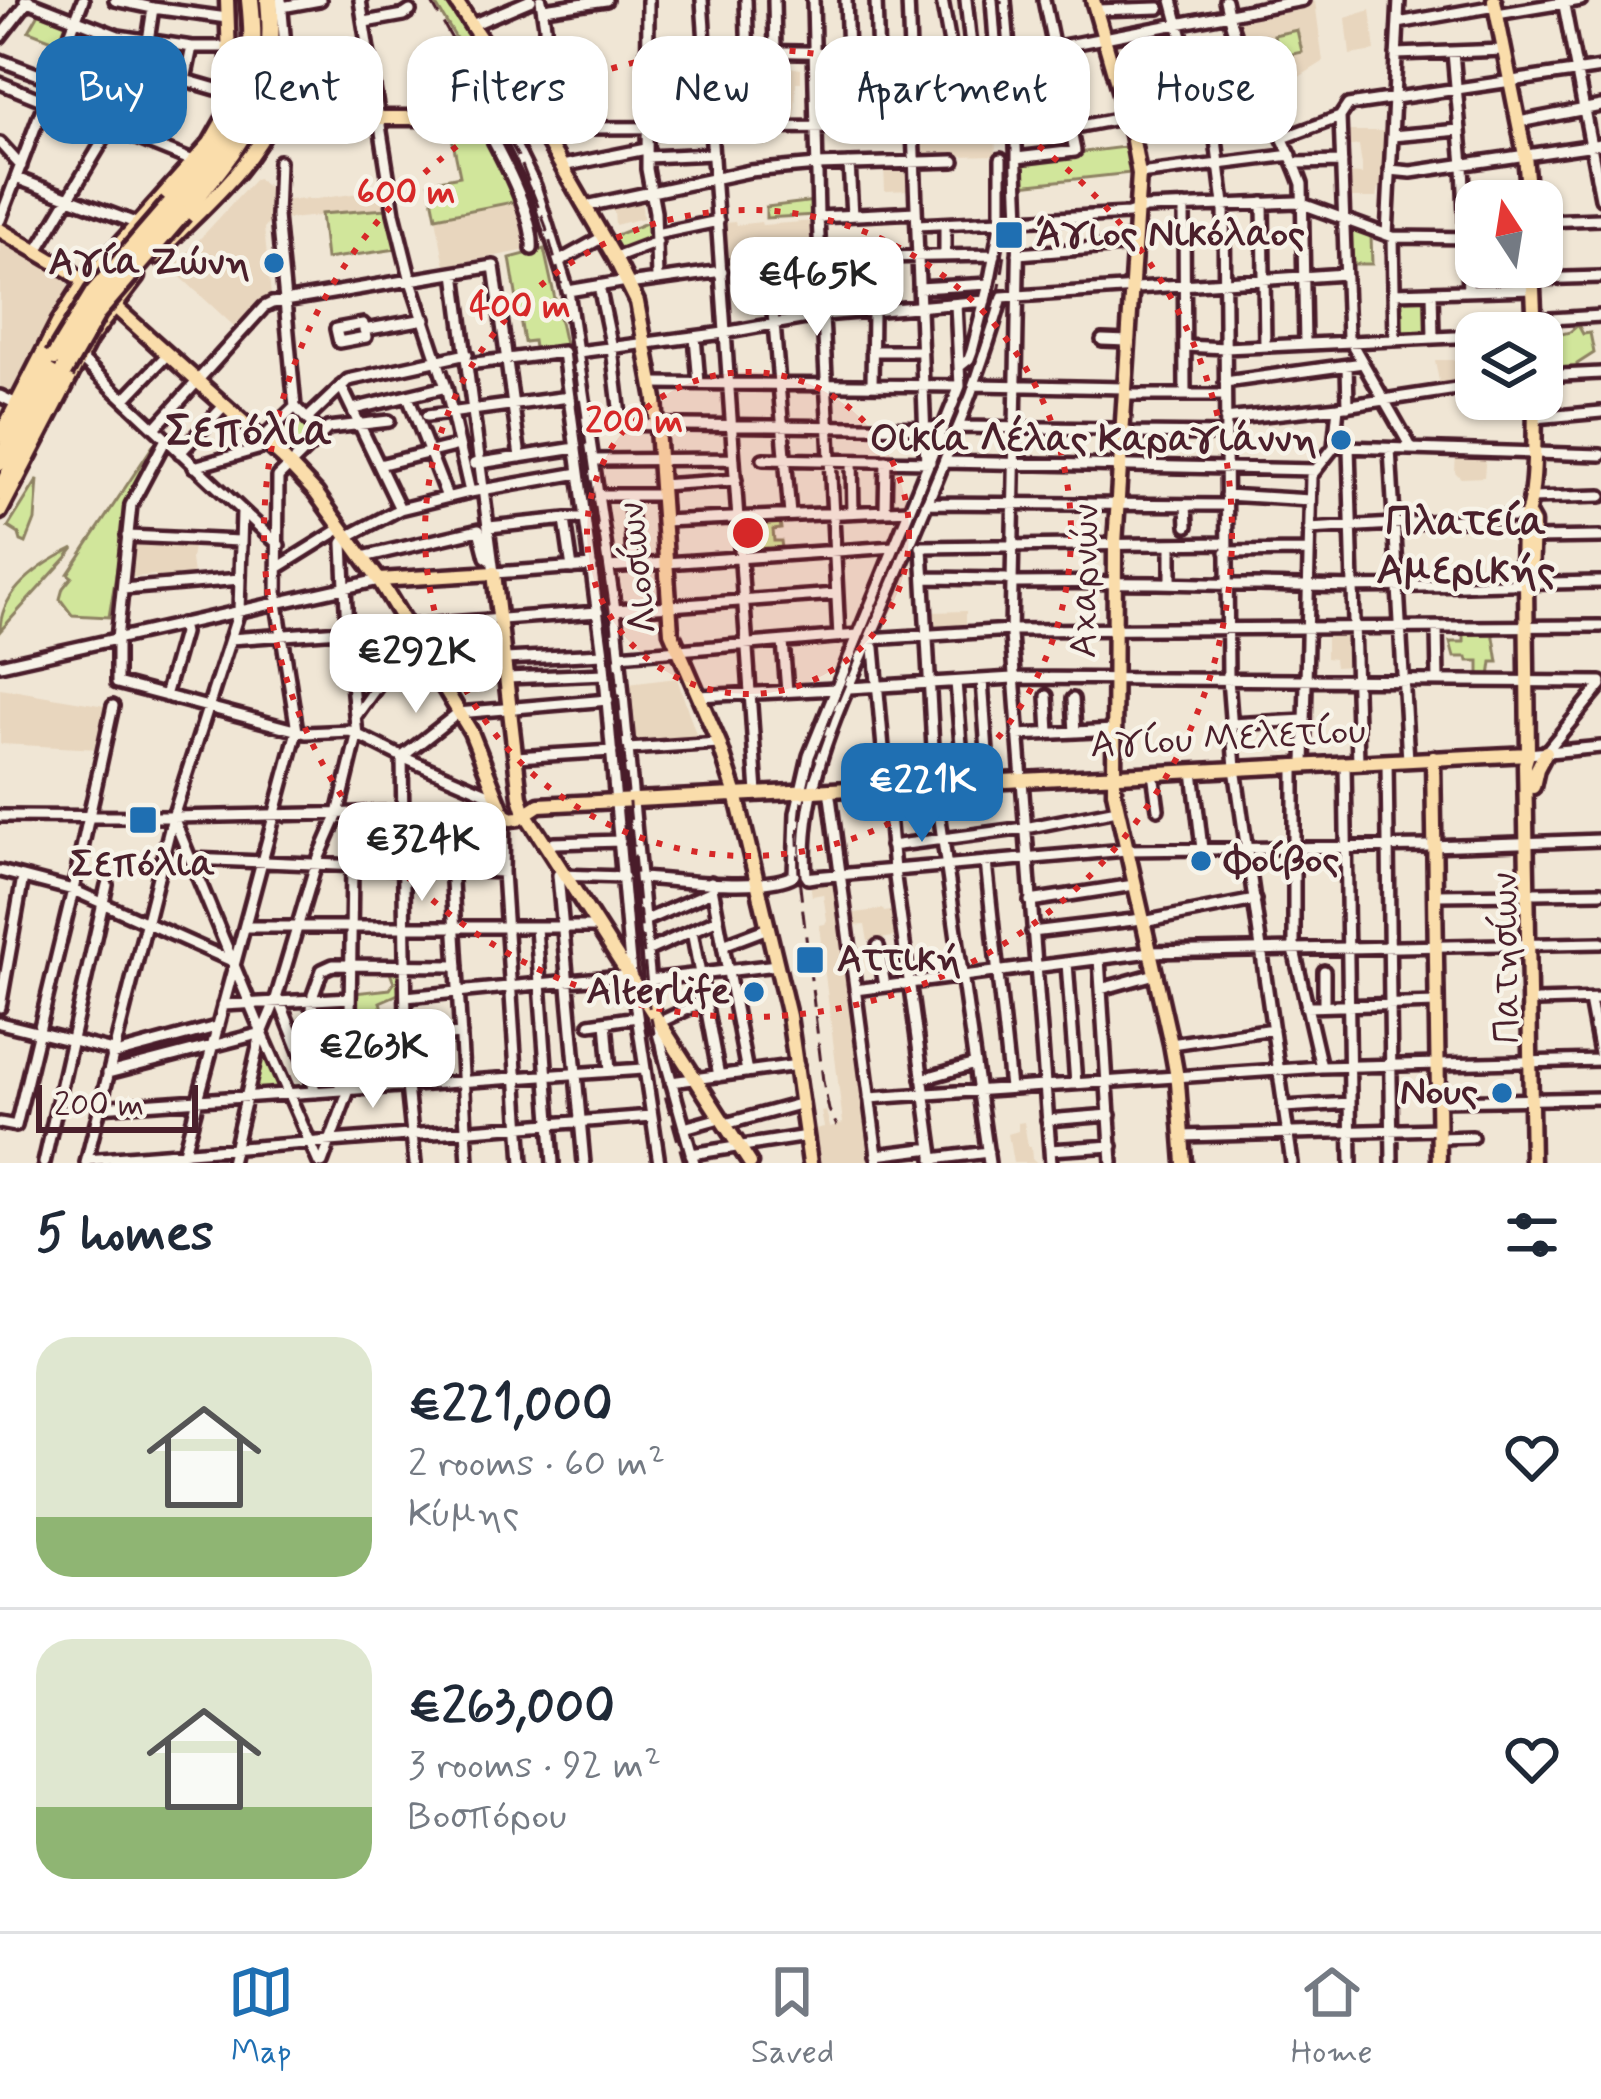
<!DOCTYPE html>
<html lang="en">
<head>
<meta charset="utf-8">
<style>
	:root { --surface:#fff; --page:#f2f2f3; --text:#1f2937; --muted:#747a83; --line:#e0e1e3; --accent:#1f6fb2 }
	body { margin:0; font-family:Mynerve,sans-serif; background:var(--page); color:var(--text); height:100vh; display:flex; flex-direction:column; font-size:45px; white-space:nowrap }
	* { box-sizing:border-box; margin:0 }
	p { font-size:39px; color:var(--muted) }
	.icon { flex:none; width:66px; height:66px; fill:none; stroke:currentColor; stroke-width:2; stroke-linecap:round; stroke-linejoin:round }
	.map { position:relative; height:1163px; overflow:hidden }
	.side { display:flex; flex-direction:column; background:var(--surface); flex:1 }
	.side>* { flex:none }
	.hud { position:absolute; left:36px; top:36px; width:1530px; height:108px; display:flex; gap:24px }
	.needle { width:78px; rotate:348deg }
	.tools { position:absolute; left:1455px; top:180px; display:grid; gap:24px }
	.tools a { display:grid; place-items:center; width:108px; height:108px; border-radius:24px; background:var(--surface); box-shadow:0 3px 9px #0004; font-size:60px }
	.scale { position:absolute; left:36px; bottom:30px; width:162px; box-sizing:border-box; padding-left:12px; border:6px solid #4a1f2b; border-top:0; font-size:33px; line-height:42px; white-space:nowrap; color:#4a1f2b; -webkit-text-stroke:9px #f7f3e8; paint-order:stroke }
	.price { position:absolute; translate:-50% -102px; padding:0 27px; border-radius:24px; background:#fff; color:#222; font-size:39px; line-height:78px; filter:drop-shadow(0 3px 6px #0008) }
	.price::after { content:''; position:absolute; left:50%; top:72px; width:36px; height:27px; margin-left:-18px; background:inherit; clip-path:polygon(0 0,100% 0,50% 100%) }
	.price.active { background:var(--accent); color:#fff }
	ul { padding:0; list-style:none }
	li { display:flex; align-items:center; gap:36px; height:300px; padding:0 36px }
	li+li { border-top:3px solid var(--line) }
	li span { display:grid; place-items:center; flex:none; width:336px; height:240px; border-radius:36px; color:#555 }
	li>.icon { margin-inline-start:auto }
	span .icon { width:144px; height:144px; fill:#fffc; stroke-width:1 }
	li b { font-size:51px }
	h2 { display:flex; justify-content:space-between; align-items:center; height:144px; padding:0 36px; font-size:51px }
	.tag { padding:0 42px; border-radius:36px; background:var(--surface); box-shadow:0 3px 9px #0004; font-size:42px; line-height:108px }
	.tag.active { background:var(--accent); color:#fff }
	.dock { display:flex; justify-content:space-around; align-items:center; height:168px; border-top:3px solid var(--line); background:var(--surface); font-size:33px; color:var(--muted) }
	.dock a { display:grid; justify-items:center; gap:6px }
	.dock .active { color:var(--accent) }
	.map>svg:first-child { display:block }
</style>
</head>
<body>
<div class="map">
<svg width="1601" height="1163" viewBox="0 0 1601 1163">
	<rect width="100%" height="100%" fill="#f0e6d5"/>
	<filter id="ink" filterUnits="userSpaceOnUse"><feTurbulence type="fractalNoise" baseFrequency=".00833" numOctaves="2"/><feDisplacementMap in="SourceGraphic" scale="24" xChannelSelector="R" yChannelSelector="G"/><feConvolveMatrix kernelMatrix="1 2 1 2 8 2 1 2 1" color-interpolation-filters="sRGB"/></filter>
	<g filter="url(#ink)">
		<path fill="#e8d6be" d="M1315,1l8,61 -43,27 -14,3 -5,-2 -22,-52 -5,-21z
			M1370,10l5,41 -25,4 -4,-37z
			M772,64l29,5v13h-5l-1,40 -29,1z
			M995,127l1,28 -77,2v-26z
			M1346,131h44l-3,57h-8l-2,10h-30v-25l15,1v-9l-3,-20 -14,2z
			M913,165l1,25 -29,1 -1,-25z
			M256,178l16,12 -2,32 -6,6 7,67 -6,1 -29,32 -64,-59z
			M374,191l10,7 2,11 -106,11 3,-6 -2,-1v-13l35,-1z
			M641,196l2,22 -28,7 -1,-14 -17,-2 -1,-4z
			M518,201l13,35 -5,5 1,9 -82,16 -9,-48z
			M815,221l1,34 -89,10 -3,-42 11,-1 1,3 25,-3 1,3z
			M0,242l65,36 6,15 -71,134z
			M1435,360h41v23l-36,4z
			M1456,453l30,1 -2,23 -23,1 -6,-6z
			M130,539l64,1 -3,19 2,16 -37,4 -1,-4 -28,3z
			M966,611v18l-36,2v-19z
			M1326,632l25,2 1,32 -17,1 -1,-8 -8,-1z
			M677,678l22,65 -66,4 -5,-63z
			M0,688l105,18 -5,43 -100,-5z
			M831,879l4,3 39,281h-56l-3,-34 9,-2 -3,-15 5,-1 4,16 13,-4 -24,-198 6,-1 2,-4 -4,-26 -11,2 -2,-14z
			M883,909l1,3 12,-2 3,26 -31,5 -3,-16 -14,1 -2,-12z
			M1024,1122l4,25h3l1,12 4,4h-23l-5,-29 10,-3v-8z"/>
		<path fill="#d1e69b" stroke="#8e8263" stroke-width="3" d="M433,0h16l66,105 -16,5z
			M41,10l28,11 -9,22 -31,-12z
			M1297,30l5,22 -23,5 -5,-22z
			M449,123h32l37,78 -82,16 -7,-35 31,-6z
			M1124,147l4,7 3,19 -111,12 -1,-25z
			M815,201v14l-49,3v-11z
			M386,209l11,40 -71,10 -5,-45z
			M651,221l-1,22 -32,11 -9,-16z
			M1349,227l22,9 1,28h-23z
			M544,249l22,100 -31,5 -2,-13 -9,1 -14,-84z
			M1400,298h27v33l-27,1z
			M1578,325l5,9 7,-1 4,20 -17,11 1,7 -36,2v-34l28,-7z
			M294,415l19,21 -23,21 -15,-15 6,-6 -3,-5z
			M160,435l2,2 -33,60 -20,120 -37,-2 -12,-16 3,-11 9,-11 -4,-3z
			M38,479l-3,41 -9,23 -5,-2 -2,-7 -11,-7z
			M780,521l1,8 -8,1 1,11h7l1,7 -33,2 -1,-27z
			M74,548l-7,9 -67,74c0,-40 41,-67 74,-83z
			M1464,631h29l5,31h-6l-2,15h-11v-16h-11l-1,-4h-13l-4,-15h14z
			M389,970h13l3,21 -25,11 6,20 19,-7 -1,40 -48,5 -2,-67 36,-4 4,-6z
			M265,1049l18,42 -31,3 11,-44z"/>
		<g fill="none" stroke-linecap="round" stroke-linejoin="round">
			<g stroke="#4a1f2b" stroke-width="18">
				<path id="minor" d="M25,0l93,36 74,11h36
					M115,0l38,8 74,10
					M360,0l34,213 17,68 35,106 24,105
					M541,0l4,26v57l9,45
					M648,0l-1,169 8,43 2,66
					M702,0l55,793
					M746,0l4,126
					M774,0l1,52
					M813,0l5,217 21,420
					M846,0l2,53
					M876,0l4,126
					M908,0l18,464
					M942,0l10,55
					M966,0l6,55
					M992,0l9,123
					M1005,0l10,121 4,99 -8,415 40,528
					M1172,0l23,86
					M1225,0c13,66 55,121 77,184l3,160
					M1563,0l38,198
					M282,7l38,-7
					M544,9l62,-9
					M1096,10l63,-2
					M1497,14l84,-14
					M365,22l39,-7 6,-4
					M1398,23l97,-17
					M472,25l59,-25
					M0,37l29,-37
					M647,49l350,7
					M677,50l1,79
					M1453,52l10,113 5,126
					M1396,54l108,-4
					M62,56l45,14 78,10 45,13
					M1010,56l293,-56
					M0,60l52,20
					M502,71l36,-23 8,-2
					M185,80l7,-33
					M1116,80l49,-9
					M0,83l193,78
					M1209,83l15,121 4,475 7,89 57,395
					M1123,102l127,-29
					M276,112l10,-54 -5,-58
					M501,117l34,69 33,105 47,319 38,405 41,148
					M1340,117l8,220 64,112
					M481,118c17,31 54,97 51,131
					M1015,121l52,-9
					M1519,122l82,-16
					M1070,128l57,-11
					M542,132l12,-4 359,-1
					M1132,135l134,-27
					M1392,136l67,-6
					M1283,138l57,-21 8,-12 253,-37
					M0,143l21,23
					M647,157l66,-3
					M1017,158l58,-7 -31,-151
					M279,161l-2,55 18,191 26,26
					M1295,163l47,-1
					M849,164l3,51
					M562,166l84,-17
					M1390,170l21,2 190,-28
					M1139,174l152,-19
					M16,178l122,46
					M1263,203l2,143
					M586,206l164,-35 67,-6 137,-4
					M1184,206l1,189
					M818,217l98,-5
					M0,220l83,-220
					M1019,220l109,-6 18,-6 151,-6 96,35 83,1
					M1542,221l59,-2
					M945,224v31
					M917,225l84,-4
					M656,234l62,-13
					M1387,235l12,-235
					M1393,237l2,103
					M37,251l106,-177 10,-66
					M1018,254l117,-9
					M615,258l42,-16
					M820,258l175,-3
					M560,261l43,-24
					M769,264l21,251
					M455,273l39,300 98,-7
					M1345,274l-343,23c-30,106 -75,206 -118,308 -36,85 -86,175 -78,270l2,3 6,-1 312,-27 304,-4 171,-6
					M1533,279l68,-2
					M628,284l94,-13
					M599,286l13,62 9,76
					M919,288l70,-4
					M568,291l59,-10
					M1432,292l1,46
					M1394,293l139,-4
					M1534,320l67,-4
					M363,324l3,13 -27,5 -3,-13z
					M364,330l61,-11
					M695,337l4,46
					M1102,340l26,1
					M1185,346l40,2 251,-12
					M872,351h50
					M578,352l146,-19 99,-18 162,-14
					M80,358l199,187
					M468,364l95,-12 40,302 28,321 28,188
					M1347,365l1,41
					M959,367l10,-8 3,-8 17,-67 12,-63v-62
					M1542,376l59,-3
					M198,380l66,-73 8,-4 222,-37 26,191
					M1225,382l138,-19
					M653,383l307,3
					M872,385l1,-74
					M976,385l149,3
					M341,386l59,123
					M1125,395h100
					M0,396l17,8
					M408,397l39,100
					M125,399l39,-41
					M353,409l93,-22
					M427,416l142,-19
					M1535,418l66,-6
					M307,419l41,-39 119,-26
					M1225,419l113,-12 138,-21
					M589,424l355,4
					M959,427l154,2 19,4 93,1
					M155,428l39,-43
					M166,439l-35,66 -14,134v44l189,50 44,-2 52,26 96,41
					M262,439l33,-32
					M1345,447l256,8
					M1349,447l9,315
					M1390,449l18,311
					M180,453l40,-43
					M763,459l167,3
					M593,460l141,-1
					M852,461l1,51
					M944,462l372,8
					M474,464l102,-16
					M379,465l80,-20
					M194,467l67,-19
					M660,485l76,-5
					M598,495h63
					M630,495l3,69
					M1226,495l84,5
					M1531,498l70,-2
					M926,503l300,2
					M1186,505l1,21
					M885,511l1,-50
					M565,520l7,48
					M663,521l246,-11
					M489,527l97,-10
					M1309,529l220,-13
					M127,536l113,5
					M1532,538l69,-1
					M921,547l305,-4
					M922,548l13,236 54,379
					M1226,552l82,-1
					M363,557l116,-27 7,27 6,4
					M279,567l61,-38
					M608,567l286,-20
					M924,578l82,1 9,4c98,-2 195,1 293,3 97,3 195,-3 293,-4
					M1171,583v-39
					M123,589l117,-10
					M615,610l221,-16
					M1437,628l1,53
					M230,639l368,-27
					M783,642l4,49
					M619,655l239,-20
					M429,663l174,-9
					M0,665l379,-85
					M507,678l98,-4
					M982,680l7,101
					M956,682l8,100
					M849,688l164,-10 588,4
					M165,696l18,-63 -2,-9
					M698,696l137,-7
					M1047,696l2,37
					M1073,699l2,33
					M356,716l57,-80
					M1232,724l73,-4
					M1018,735l96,-5
					M628,749l91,-6
					M1546,752l55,-67
					M1528,754l73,-7
					M516,757l96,-6
					M1387,761l5,402
					M1345,763l6,400
					M1294,765v185l27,117
					M1304,765l7,-289 23,-29 4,-40
					M1193,771l9,78
					M1153,773l5,36
					M829,789l49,374
					M448,811l20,352
					M504,815l-1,57 19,291
					M0,816l173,1 329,-7
					M173,817l89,216 57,130
					M891,846l134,-18 92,-18
					M548,848l6,-5 66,-2
					M191,859l312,13
					M986,862l24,226
					M0,871l73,19 161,72
					M641,878c36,2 124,14 153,-3l2,-62 13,-57 151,-370 -4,-82
					M711,882l36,190
					M1535,893l66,-1
					M1435,895l92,-1
					M1030,901l104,-16
					M644,921l68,-30
					M1143,922l112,-22
					M245,927h354
					M536,928l17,235
					M692,931l27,145
					M1032,932l110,-13
					M723,945l45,-17
					M878,946l7,40
					M647,951l71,-32
					M1099,958l13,205
					M1067,963l9,121
					M1324,971v35
					M649,980l128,-15
					M1101,989l54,-15
					M855,990l295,-38 451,-9
					M406,997l225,-22
					M1590,1000l11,59
					M1537,1001l64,-2
					M280,1002l36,90
					M223,1005l127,-7
					M0,1007l23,-130
					M1306,1007l131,-4
					M606,1022l4,49
					M0,1023l113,28
					M658,1023l47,-22
					M590,1024l47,-7
					M407,1038l54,-4
					M1171,1044l102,-15
					M112,1055l104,-28
					M349,1066l58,-7
					M108,1073l154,-40
					M922,1079l53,-15
					M671,1082l127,-17
					M342,1090l-30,-81 1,-14 9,-25 11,-5 124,1
					M869,1098l452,-31 280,-7
					M1438,1101l163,-3
					M99,1107l544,-38
					M1284,1107l66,-4
					M1047,1120l63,-5
					M0,1123l16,3 57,-236 40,-184
					M725,1124l78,-21
					M684,1128l36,-10
					M1182,1136l256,-7
					M1439,1138l33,-1
					M1050,1150l62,-4
					M691,1154l116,-18
					M876,1155l56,-7
					M933,1159l55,-7
					M87,1160l564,-44
					M44,1163l63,-278
					M86,1163l87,-346 66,-206 3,-99
					M181,1163l116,-432 -20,-128 1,-126 50,-49 61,-7
					M231,1163l29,-125 15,-36 41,-138 22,-50 19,-78 -10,-106 -4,-87 4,-6 53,-28 70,-17 109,-19
					M322,1163l27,-73 3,-224
					M415,1163l-8,-77 -5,-329 56,-44 150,-13
					M584,1163l-26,-288 66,2
					M934,1163l-40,-293 -20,-222 -5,-9 142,-9 590,-4"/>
			</g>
			<g stroke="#4a1f2b" stroke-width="21">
				<path id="major" d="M455,0l87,132 73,126 22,44 18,97 16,233 48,111 18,55 52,218 21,147
					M1093,0l39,135 7,39 -24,370 -1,248 57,252 7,39 6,80
					M1494,0l31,155 4,46
					M0,230l70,41 44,35 168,151 34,36 63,87 92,152 33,83 7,4 8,-1 20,-13 989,-51
					M155,257c43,-47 94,-84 121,-145l107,6h104l40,-9
					M1532,267l3,66
					M0,436l58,-113 23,-36 129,-144 17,-30 3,-26 -3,-87
					M0,512l90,-173 47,-62
					M379,580l115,-7 26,224 5,16c75,116 149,234 225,350
					M1526,583l5,-6 2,-54 -4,-7
					M1433,758l6,405
					M1533,787l4,-18 9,-17
					M1532,1163l-7,-399 3,-10 -2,-171 -4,-6 1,-54c14,-21 11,-96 12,-124"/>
			</g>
			<g stroke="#4a1f2b" stroke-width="26">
				<path id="highway" d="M171,204c62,-70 90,-107 79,-204
					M182,213c60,-68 97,-117 87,-213
					M0,461l55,-104
					M0,492l63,-120"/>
			</g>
			<use href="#minor" stroke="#f7f3e8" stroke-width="9"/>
			<use href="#major" stroke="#faddab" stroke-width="12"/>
			<use href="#highway" stroke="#faddab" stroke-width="16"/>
			<path stroke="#4a1f2b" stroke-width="3" stroke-dasharray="18 9" stroke-linecap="butt" d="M430,0l90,160 25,64 19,69 46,318 39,395 17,93 18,64
				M810,777l21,-59 135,-325 34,-106 11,-73v-82l-10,-132
				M802,801l-4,36 1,41 24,203 6,29 8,16"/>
			<g stroke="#4a1f2b" stroke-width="26" stroke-linecap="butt">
				<path id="highway-bridge" d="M55,357l39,-64 77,-89
					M63,372l34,-60 85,-99"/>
			</g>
			<use href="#highway-bridge" stroke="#faddab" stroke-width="16"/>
		</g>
	</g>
	<circle cx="748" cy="533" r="161" fill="#d62828" fill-opacity=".12"/>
	<g fill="none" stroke="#d62828" stroke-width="6" stroke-dasharray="6 12">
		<circle cx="748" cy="533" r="161"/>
		<circle cx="748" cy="533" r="323"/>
		<circle cx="748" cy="533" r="484"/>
	</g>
	<g fill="#1f6fb2" stroke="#f7f3e8" stroke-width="4.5">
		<rect x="994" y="220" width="30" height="30" rx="6"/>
		<circle cx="274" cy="263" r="12"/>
		<circle cx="1341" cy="440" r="12"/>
		<rect x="128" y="805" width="30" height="30" rx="6"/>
		<circle cx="1201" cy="861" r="12"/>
		<rect x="795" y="945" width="30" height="30" rx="6"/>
		<circle cx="754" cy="992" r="12"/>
		<circle cx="1502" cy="1093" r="12"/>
	</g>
	<g text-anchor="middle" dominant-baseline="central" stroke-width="9" stroke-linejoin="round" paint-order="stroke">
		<g font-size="39" font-weight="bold" fill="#4a1f2b" stroke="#f7f3e8" text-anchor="end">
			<text x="1036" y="235" text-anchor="start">Άγιος Νικόλαος</text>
			<text x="250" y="263">Αγία Ζώνη</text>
			<text x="1317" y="440">Οικία Λέλας Καραγιάννη</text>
			<text x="1225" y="861" text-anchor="start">Φοίβος</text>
			<text x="143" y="865" text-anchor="middle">Σεπόλια</text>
			<text x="837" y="960" text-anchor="start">Αττική</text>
			<text x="730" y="992">Alterlife</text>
			<text x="1478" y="1093">Νους</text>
		</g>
		<g font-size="39" fill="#4a1f2b" stroke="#f7f3e8">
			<text transform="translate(639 568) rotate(-96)">Λιοσίων</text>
			<text transform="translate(1086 581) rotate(-89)">Αχαρνών</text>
			<text transform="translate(1228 739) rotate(-3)">Αγίου Μελετίου</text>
			<text transform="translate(1507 958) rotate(-91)">Πατησίων</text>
		</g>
		<g font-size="42" font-weight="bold" fill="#4a1f2b" stroke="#f7f3e8">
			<text x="1466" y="523">Πλατεία<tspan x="1466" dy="48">Αμερικής</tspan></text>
		</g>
		<g font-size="45" font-weight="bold" fill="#4a1f2b" stroke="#f7f3e8">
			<text x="249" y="432">Σεπόλια</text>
		</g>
	</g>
	<circle cx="748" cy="533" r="18" fill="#d62828" stroke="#f7f3e8" stroke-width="6"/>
	<g font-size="36" text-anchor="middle" font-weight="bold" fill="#d62828" stroke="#f7f3e8" stroke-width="9" stroke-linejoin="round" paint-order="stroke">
		<text x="406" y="203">600 m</text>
		<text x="520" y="317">400 m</text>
		<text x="634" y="432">200 m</text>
	</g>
</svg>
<div class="tools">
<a><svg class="needle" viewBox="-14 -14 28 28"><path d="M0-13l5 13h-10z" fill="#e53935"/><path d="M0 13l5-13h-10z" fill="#747a83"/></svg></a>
<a><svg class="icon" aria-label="layers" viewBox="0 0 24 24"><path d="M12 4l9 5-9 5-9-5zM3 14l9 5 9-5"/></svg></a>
</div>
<div class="scale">200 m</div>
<b class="price" style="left:817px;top:339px">€465K</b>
<b class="price" style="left:416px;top:716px">€292K</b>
<b class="price active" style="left:922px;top:845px">€221K</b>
<b class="price" style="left:422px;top:904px">€324K</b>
<b class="price" style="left:373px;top:1111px">€263K</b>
<div class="hud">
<a class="tag active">Buy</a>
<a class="tag">Rent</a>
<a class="tag">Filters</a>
<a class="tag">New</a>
<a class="tag">Apartment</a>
<a class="tag">House</a>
</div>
</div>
<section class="side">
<h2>5 homes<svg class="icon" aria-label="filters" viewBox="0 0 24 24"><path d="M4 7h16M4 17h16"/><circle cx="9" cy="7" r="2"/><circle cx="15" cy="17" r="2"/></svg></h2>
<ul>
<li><span style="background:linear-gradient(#dfe7d0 75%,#8fb573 0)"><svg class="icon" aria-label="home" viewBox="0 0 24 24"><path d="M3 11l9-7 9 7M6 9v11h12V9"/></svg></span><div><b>€221,000</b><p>2 rooms · 60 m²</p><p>Κύμης</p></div><svg class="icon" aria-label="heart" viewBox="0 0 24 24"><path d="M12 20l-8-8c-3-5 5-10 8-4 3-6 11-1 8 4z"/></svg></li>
<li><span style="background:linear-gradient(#dfe7d0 70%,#8fb573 0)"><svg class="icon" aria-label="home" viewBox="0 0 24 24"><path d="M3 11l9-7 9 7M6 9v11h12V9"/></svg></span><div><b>€263,000</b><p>3 rooms · 92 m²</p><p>Βοσπόρου</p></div><svg class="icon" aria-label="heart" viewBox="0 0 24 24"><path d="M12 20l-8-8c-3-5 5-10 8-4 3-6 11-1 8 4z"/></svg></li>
</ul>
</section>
<nav class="dock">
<a class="active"><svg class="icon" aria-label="map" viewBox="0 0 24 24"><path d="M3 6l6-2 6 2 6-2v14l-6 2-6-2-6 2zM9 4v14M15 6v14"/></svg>Map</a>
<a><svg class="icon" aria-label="saved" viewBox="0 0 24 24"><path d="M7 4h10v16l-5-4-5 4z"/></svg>Saved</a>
<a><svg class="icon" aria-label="home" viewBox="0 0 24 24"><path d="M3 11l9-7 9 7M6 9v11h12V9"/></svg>Home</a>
</nav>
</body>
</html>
